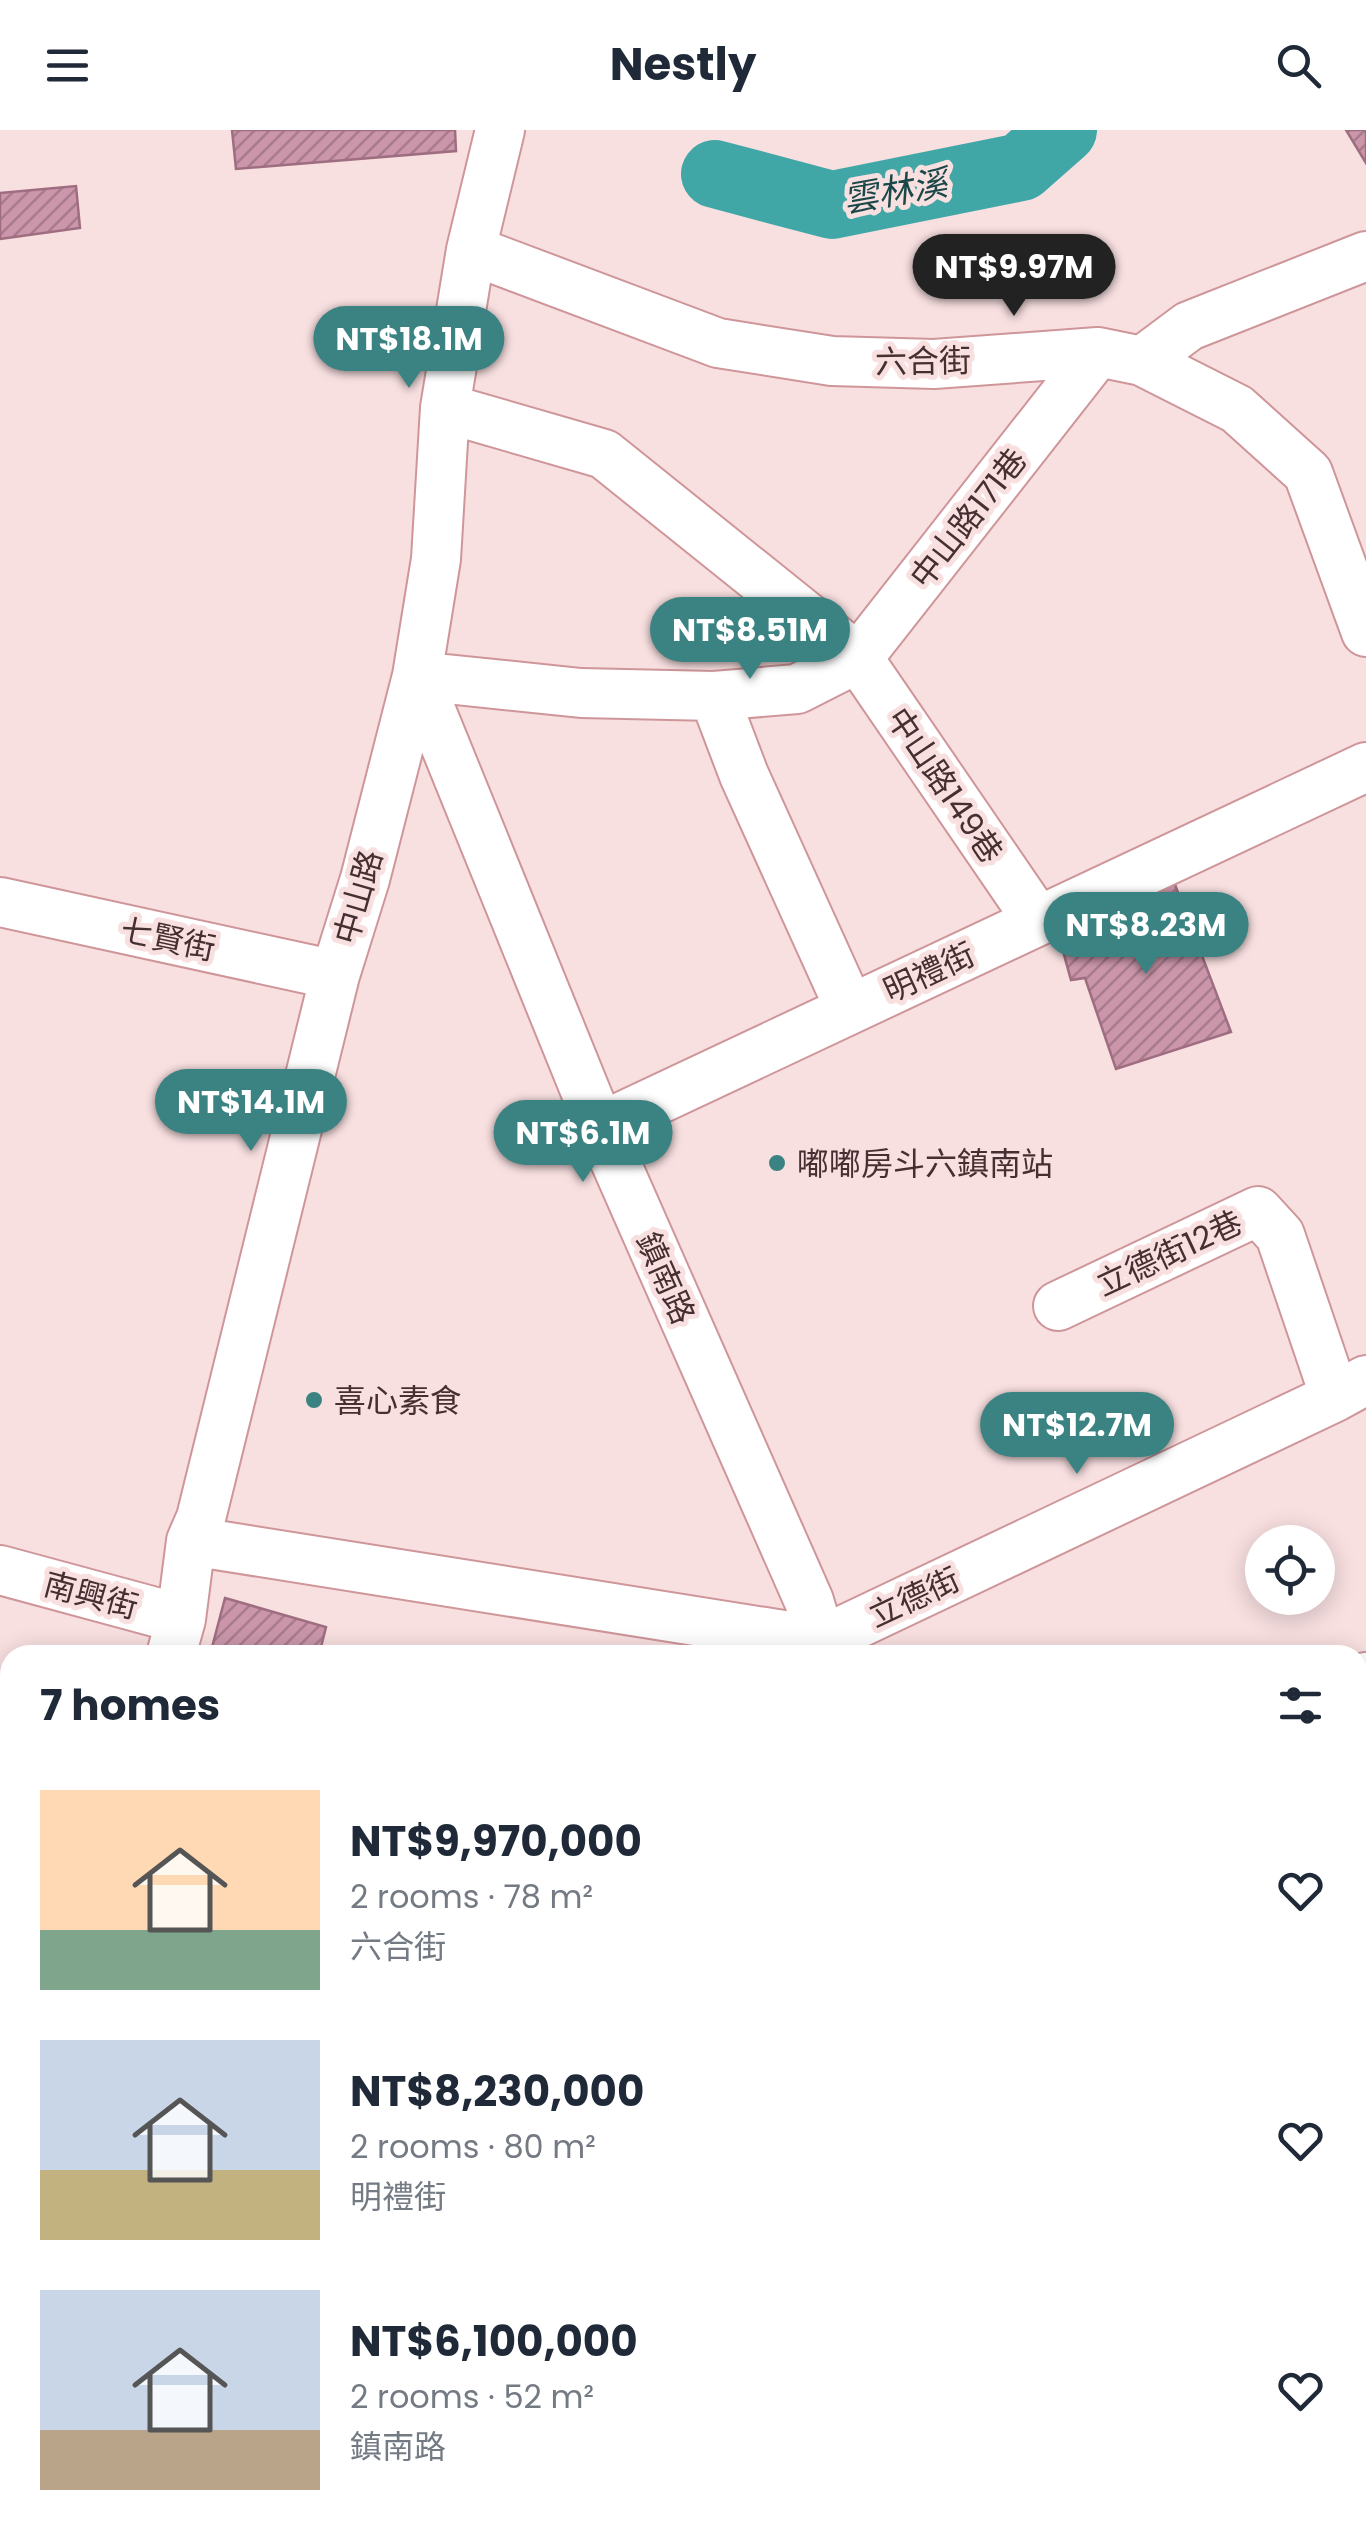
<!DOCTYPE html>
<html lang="en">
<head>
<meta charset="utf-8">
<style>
	:root { --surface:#fff; --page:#f2f2f3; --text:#1f2937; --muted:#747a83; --accent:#3a8382 }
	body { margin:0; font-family:Poppins,"Noto Sans TC",sans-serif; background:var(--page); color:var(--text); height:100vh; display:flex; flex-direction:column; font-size:38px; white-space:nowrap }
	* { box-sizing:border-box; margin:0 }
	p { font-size:32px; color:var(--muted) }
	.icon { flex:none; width:55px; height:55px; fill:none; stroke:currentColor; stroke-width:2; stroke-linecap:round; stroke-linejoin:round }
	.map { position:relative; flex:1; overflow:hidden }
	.drawer { position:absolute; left:0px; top:1515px; width:1368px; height:892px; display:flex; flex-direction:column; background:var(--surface); border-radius:30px 30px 0 0; box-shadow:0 5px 25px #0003 }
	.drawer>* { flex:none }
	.tools { position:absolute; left:1245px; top:1395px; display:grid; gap:20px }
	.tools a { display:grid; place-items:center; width:90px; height:90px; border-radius:50%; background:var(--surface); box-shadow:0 5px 25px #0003; font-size:50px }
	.price { position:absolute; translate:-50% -85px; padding:0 22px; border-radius:35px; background:var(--accent); color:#fff; font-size:32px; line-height:65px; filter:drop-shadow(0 2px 5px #0008) }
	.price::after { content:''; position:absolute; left:50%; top:60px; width:30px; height:22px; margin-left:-15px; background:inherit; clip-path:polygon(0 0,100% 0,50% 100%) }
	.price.on { background:#222; color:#fff }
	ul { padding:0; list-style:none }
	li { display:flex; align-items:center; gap:30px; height:250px; padding:0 40px }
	li span { display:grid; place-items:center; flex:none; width:280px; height:200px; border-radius:0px; color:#555 }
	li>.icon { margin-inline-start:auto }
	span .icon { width:120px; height:120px; fill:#fffc; stroke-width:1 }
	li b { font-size:42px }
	h2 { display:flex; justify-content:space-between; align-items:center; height:120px; padding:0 40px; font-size:42px }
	header { display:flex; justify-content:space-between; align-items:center; height:130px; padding:0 40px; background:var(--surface); font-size:45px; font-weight:700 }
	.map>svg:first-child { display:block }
</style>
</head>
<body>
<header><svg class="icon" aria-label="menu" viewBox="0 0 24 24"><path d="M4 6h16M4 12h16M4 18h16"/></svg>Nestly<svg class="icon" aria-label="search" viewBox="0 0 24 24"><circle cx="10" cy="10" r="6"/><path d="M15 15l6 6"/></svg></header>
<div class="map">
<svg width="1366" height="2406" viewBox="0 0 1366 2406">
	<defs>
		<pattern id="building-hatch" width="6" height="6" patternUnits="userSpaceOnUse" patternTransform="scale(2.5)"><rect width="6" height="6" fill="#cb96aa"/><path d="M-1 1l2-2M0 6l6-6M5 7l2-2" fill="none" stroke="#a77b8b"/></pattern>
	</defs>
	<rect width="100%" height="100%" fill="#f8dfe0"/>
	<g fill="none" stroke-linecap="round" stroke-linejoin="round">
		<path stroke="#40a7a6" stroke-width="68" d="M715,44l117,31 189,-38 42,-37"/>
	</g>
	<path fill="url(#building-hatch)" stroke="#9f6d80" stroke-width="2.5" d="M232,0h223l1,21 -220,18z
		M1346,0h20v33z
		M76,56l4,42 -80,11v-46z
		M1174,752l57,150 -115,37 -31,-91 -14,2 -13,-47z
		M225,1468l101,29 -7,28h-109z"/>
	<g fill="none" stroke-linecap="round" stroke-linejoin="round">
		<g stroke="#cf969a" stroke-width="52">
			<path id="minor" d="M471,120l247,93 114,18 102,3 164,-12 44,9 95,48 71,64 58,159
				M1142,231l47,-35 177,-70
				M445,278l159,46 254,204 180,263
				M417,546l183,451 209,474 12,40 9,14
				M417,546l164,17 133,3 30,79 106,234
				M714,566l83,-7 61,-31 240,-306
				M0,772l335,73
				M600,997l766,-360
				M1058,1176l200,-95 22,24 55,162
				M191,1411l630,100 514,-244 31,-17
				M0,1440l181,49
				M171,1525l10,-36 10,-78 10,-23 134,-543 30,-96 52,-203 19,-117 9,-151 26,-158 29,-120
				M1358,1551l8,-4
				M1358,1678l2,-1
				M0,1682l10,3
				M0,1857l10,3
				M0,2126l10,-35
				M1269,2398l4,8
				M275,2406v-8
				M461,2406l20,-6 1,6
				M986,2406l24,-8"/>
		</g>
		<use href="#minor" stroke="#fff" stroke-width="48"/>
	</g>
	<g fill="#3a8382" stroke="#f8dfe0" stroke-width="4">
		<circle cx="777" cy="1033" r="10"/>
		<circle cx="314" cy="1270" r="10"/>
	</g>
	<g text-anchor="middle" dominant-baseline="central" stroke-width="10" stroke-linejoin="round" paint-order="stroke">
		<g font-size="32" fill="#462f30" stroke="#f8dfe0">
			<text transform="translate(923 231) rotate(-1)">六合街</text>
			<text transform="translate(968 388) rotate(-52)">中山路171巷</text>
			<text transform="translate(945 655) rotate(56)">中山路149巷</text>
			<text transform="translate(358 767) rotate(-74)">中山路</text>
			<text transform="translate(168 809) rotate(12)">七賢街</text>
			<text transform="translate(929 842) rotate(-25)">明禮街</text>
			<text transform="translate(1169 1123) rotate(-25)">立德街12巷</text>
			<text transform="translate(666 1148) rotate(66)">鎮南路</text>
			<text transform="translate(91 1465) rotate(15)">南興街</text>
			<text transform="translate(914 1467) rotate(-25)">立德街</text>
		</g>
		<g font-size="32" fill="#462f30" stroke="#f8dfe0" text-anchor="start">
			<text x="797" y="1033">嘟嘟房斗六鎮南站</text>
			<text x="334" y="1270">喜心素食</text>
		</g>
		<g font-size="35" font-style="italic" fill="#1a4848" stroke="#f8dfe0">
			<text transform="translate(895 61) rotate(-10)">雲林溪</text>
		</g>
	</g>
</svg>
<div class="tools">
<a><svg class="icon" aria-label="locate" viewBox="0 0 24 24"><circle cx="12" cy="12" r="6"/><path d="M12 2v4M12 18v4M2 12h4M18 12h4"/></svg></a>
</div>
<b class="price on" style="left:1014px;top:189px">NT$9.97M</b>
<b class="price" style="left:409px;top:261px">NT$18.1M</b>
<b class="price" style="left:750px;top:552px">NT$8.51M</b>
<b class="price" style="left:1146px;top:847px">NT$8.23M</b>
<b class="price" style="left:251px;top:1024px">NT$14.1M</b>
<b class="price" style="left:583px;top:1055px">NT$6.1M</b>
<b class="price" style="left:1077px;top:1347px">NT$12.7M</b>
<section class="drawer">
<h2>7 homes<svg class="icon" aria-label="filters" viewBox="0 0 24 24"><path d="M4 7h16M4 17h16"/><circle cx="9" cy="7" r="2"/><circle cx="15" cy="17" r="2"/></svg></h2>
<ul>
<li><span style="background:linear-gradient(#ffd9b3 70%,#7fa58c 0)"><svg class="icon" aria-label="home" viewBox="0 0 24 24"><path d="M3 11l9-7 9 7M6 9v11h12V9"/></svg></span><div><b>NT$9,970,000</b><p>2 rooms · 78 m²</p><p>六合街</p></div><svg class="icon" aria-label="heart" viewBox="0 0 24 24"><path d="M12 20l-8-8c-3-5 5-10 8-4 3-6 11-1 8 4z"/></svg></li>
<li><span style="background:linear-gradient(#c9d6e8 65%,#c2b280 0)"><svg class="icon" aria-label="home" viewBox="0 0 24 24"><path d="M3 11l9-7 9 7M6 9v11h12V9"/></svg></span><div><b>NT$8,230,000</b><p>2 rooms · 80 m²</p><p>明禮街</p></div><svg class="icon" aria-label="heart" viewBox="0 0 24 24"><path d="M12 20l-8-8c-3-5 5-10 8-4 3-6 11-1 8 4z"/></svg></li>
<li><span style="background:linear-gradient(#c9d6e8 70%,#b9a48a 0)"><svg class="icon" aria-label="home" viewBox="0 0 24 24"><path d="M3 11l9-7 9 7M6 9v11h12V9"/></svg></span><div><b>NT$6,100,000</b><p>2 rooms · 52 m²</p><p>鎮南路</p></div><svg class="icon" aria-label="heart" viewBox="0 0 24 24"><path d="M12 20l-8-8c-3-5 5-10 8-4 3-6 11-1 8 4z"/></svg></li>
</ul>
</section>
</div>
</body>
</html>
